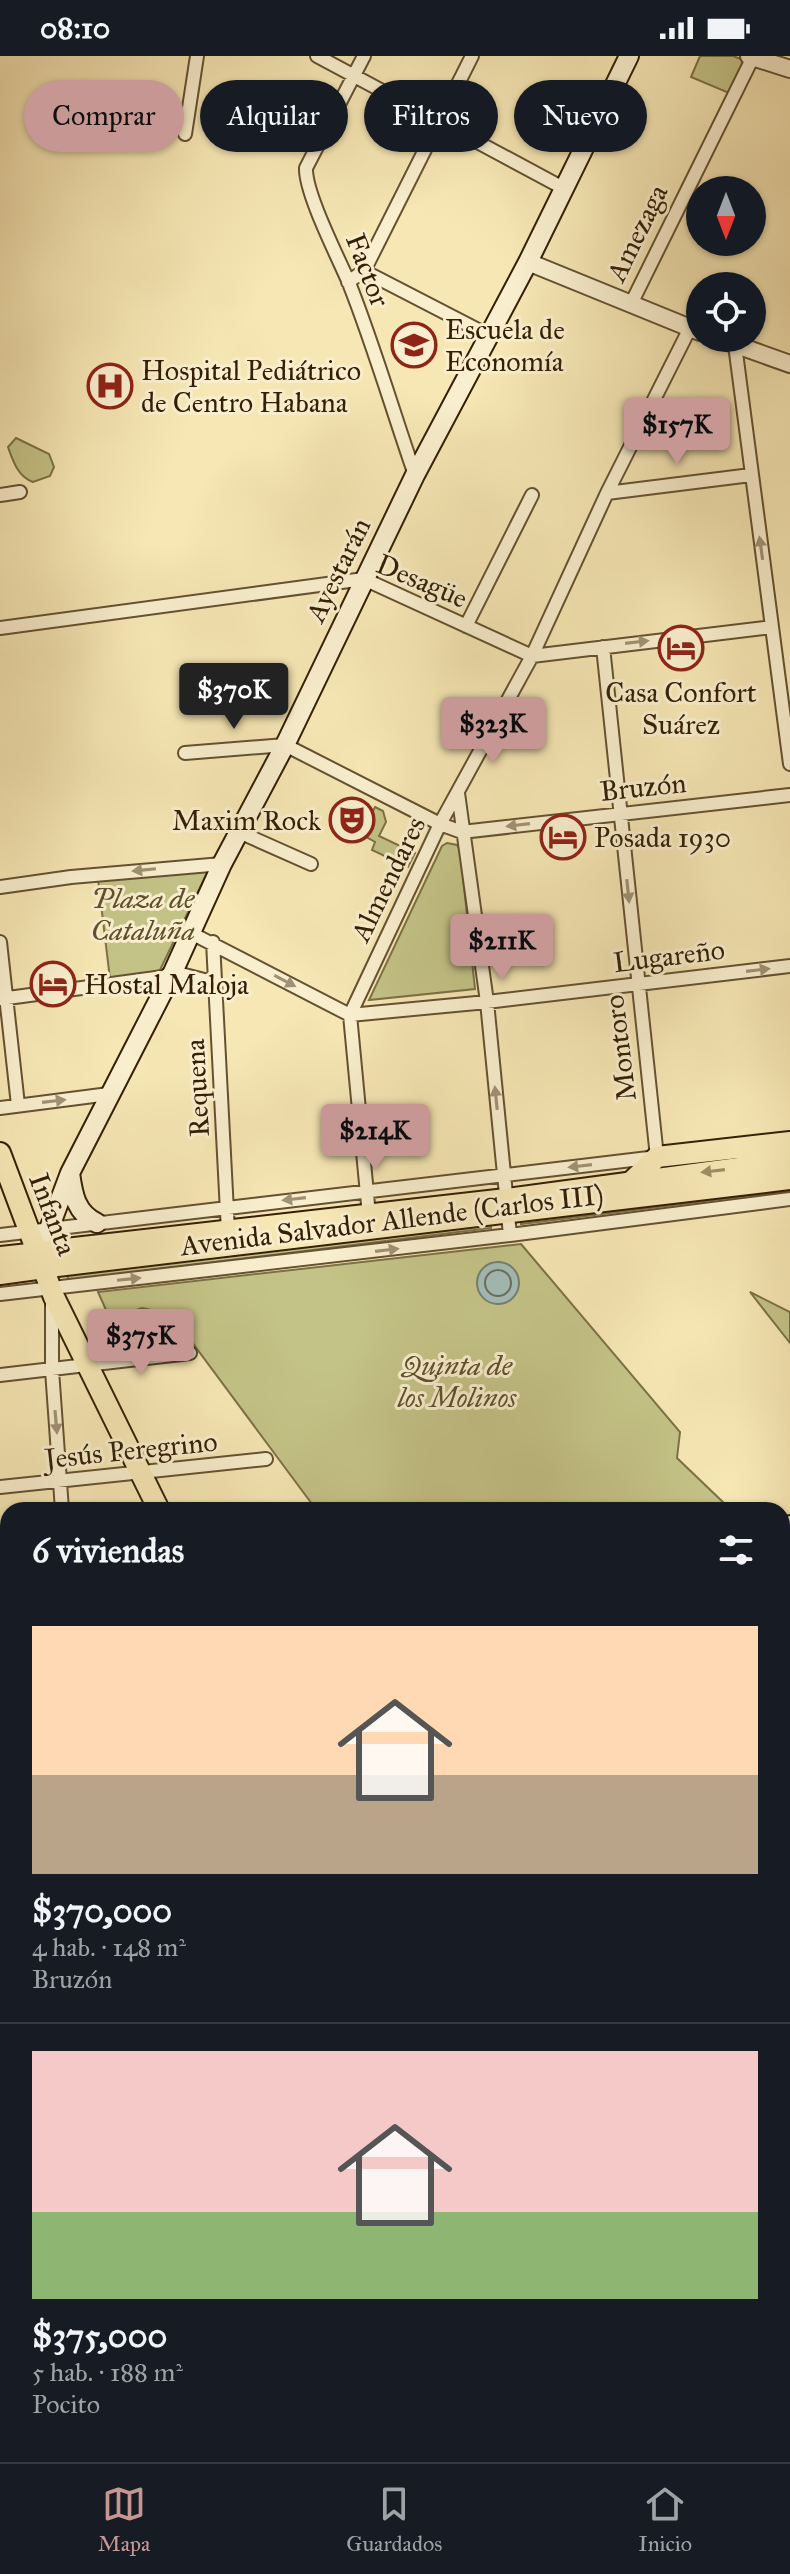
<!DOCTYPE html>
<html lang="es">
<head>
<meta charset="utf-8">
<style>
	:root { --surface:#171b24; --page:#242831; --text:#f1f3f6; --muted:#9ea1a6; --line:#363941; --accent:#c59692 }
	body { margin:0; font-family:"IM FELL Great Primer",serif; background:var(--page); color:var(--text); height:100vh; display:flex; flex-direction:column; font-size:30px; white-space:nowrap }
	* { box-sizing:border-box; margin:0 }
	p { font-size:26px; color:var(--muted) }
	.icon { flex:none; width:44px; height:44px; fill:none; stroke:currentColor; stroke-width:2; stroke-linecap:round; stroke-linejoin:round }
	.map { position:relative; flex:1; overflow:hidden }
	.side { position:absolute; left:0px; top:1446px; width:790px; height:960px; display:flex; flex-direction:column; background:var(--surface); border-radius:24px 24px 0 0; box-shadow:0 2px 6px #0004 }
	.side>* { flex:none }
	.guide { position:absolute; left:24px; top:24px; width:742px; height:72px; display:flex; gap:16px }
	.needle { width:52px; rotate:180deg }
	.controls { position:absolute; left:686px; top:120px; display:grid; gap:16px }
	.controls a { display:grid; place-items:center; width:80px; height:80px; border-radius:50%; background:var(--surface); box-shadow:0 2px 6px #0004; font-size:40px }
	.price { position:absolute; translate:-50% -68px; padding:0 18px; border-radius:8px; background:var(--accent); color:#111; font-size:26px; line-height:52px; filter:drop-shadow(0 2px 4px #0008) }
	.price::after { content:''; position:absolute; left:50%; top:48px; width:24px; height:18px; margin-left:-12px; background:inherit; clip-path:polygon(0 0,100% 0,50% 100%) }
	.price.on { background:#222; color:#fff }
	ul { padding:0; list-style:none }
	li { display:grid; align-content:center; gap:16px; height:424px; padding:0 32px }
	li+li { border-top:2px solid var(--line) }
	li span { display:grid; place-items:center; height:248px; border-radius:0px; color:#555 }
	li>.icon { margin-inline-start:auto }
	span .icon { width:144px; height:144px; fill:#fffc; stroke-width:1 }
	li b { font-size:34px }
	h2 { display:flex; justify-content:space-between; align-items:center; height:96px; padding:0 32px; font-size:34px }
	.chip { padding:0 28px; border-radius:36px; background:var(--surface); box-shadow:0 2px 6px #0004; font-size:28px; line-height:72px }
	.chip.on { background:var(--accent); color:#111 }
	.status { display:flex; justify-content:space-between; align-items:center; height:56px; padding:0 40px; background:var(--surface); direction:ltr }
	.status svg { height:22px; fill:currentColor }
	.tab-bar { display:flex; justify-content:space-around; align-items:center; height:112px; border-top:2px solid var(--line); background:var(--surface); font-size:22px; color:var(--muted) }
	.tab-bar a { display:grid; justify-items:center; gap:4px }
	.tab-bar .on { color:var(--accent) }
	.map>svg:first-child { display:block }
</style>
</head>
<body>
<div class="status"><b>08:10</b><svg viewBox="0 0 49 12"><path d="M0 12V9h3v3zM5 12V6h3v6zM10 12V3h3v9zM15 12V0h3v12zM26 1h20v11H26zM47 4h2v5h-2z"/></svg></div>
<div class="map">
<svg width="790" height="2406" viewBox="0 0 790 2406">
	<rect width="100%" height="100%" fill="#f6e7b4"/>
	<filter id="stains"><feTurbulence type="fractalNoise" baseFrequency=".0025" numOctaves="4"/><feColorMatrix values="0 0 0 0 .2 0 0 0 0 .09 0 0 0 0 .02 0 0 0 .5 -.17"/></filter>
	<radialGradient id="worn" r=".72"><stop offset=".6" stop-color="#630" stop-opacity="0"/><stop offset="1" stop-color="#630" stop-opacity=".3"/></radialGradient>
	<path fill="#c4c387" stroke="#7c7146" stroke-width="2" d="M700,0h33l8,3 2,5 -14,29 -38,-16z
		M16,382l33,16 5,13 -4,9 -17,6c-15,-5 -20,-21 -25,-35z
		M375,751l8,4 3,11 -7,14 36,17 -7,14 -36,-17 3,-8 -14,-8z
		M447,787l10,2 3,5 15,139 -106,11 73,-154z
		M203,813l4,4 -49,101 -48,5 -12,-100z
		M775,1128l11,7 -265,33v-9z
		M490,1163l1,9 -423,52 -1,-8z
		M521,1188l159,188 -3,26 48,46 56,6 -466,-2 -144,-194 -29,-6 -32,11 -12,-27z
		M750,1236l40,20v31z
		M790,1696v122l-8,2v-122z"/>
	<path fill="#a2bdb8" stroke="#767e70" stroke-width="2" d="M477 1227a21 21 0 1 1 42 0a21 21 0 1 1-42 0Z"/>
	<g fill="none" stroke-linecap="round" stroke-linejoin="round">
		<path stroke="#6b6e5e" stroke-width="2" d="M485 1227a13 13 0 1 1 26 0a13 13 0 1 1-26 0Z"/>
		<g stroke="#645131" stroke-width="16">
			<path id="minor" d="M317,0l248,133
				M364,0l-58,112c-1,25 32,89 43,115 25,63 44,129 66,192
				M185,78l12,-78
				M364,215l108,-215
				M348,226l16,-11 124,64
				M631,248l122,-247
				M735,289l55,419
				M607,437l144,-18
				M0,439l20,-3
				M466,570l66,-131
				M0,572l364,-49 168,77 240,-29
				M185,697l100,-8 155,79 22,8 328,-37
				M458,737l29,209 23,233
				M239,776l72,32
				M0,831l71,-10 151,-13
				M191,877l159,82 137,-13 303,-36
				M0,886l18,163
				M213,886l15,289
				M0,943l163,-22 10,-5 43,11
				M0,1052l109,-14
				M369,1159l-19,-200 90,-191 92,-168 75,-163 83,-165
				M0,1179l657,-78 -54,-510
				M0,1238l510,-59 280,-36
				M52,1247v67l10,140
				M0,1319l190,-22
				M0,1431l266,-28
				M0,1557l8,-1
				M0,1737h8
				M0,1852l8,-1
				M782,1958l8,8
				M782,2046l8,-7
				M782,2091l8,8
				M0,2094l8,-1
				M0,2330l8,-1
				M113,2398l1,8
				M369,2398l6,8
				M508,2406l21,-8
				M674,2406l16,-8"/>
		</g>
		<g stroke="#645131" stroke-width="20">
			<path id="tertiary" d="M749,0l41,13
				M528,206l172,70
				M717,282l73,26
				M0,1981l8,-1
				M0,2228h8
				M597,2398l6,8"/>
		</g>
		<g stroke="#341f05" stroke-width="22">
			<path id="secondary" d="M70,1117c3,22 6,40 27,50
				M49,1210v-37l21,-56 103,-201 49,-108 63,-119 130,-270 113,-213 101,-206
				M782,1475l8,-6
				M0,1612l8,-1
				M0,1627h8
				M782,1911l8,-2
				M782,2288l8,-9
				M782,2339l8,10
				M208,2406l21,-8"/>
		</g>
		<g stroke="#341f05" stroke-width="24">
			<path id="primary" d="M0,1097l54,144 105,213
				M632,1125l25,-24 133,-15
				M48,1195l458,-52 284,-38
				M0,1201l38,-4
				M49,1211l741,-88
				M0,1218l44,-6
				M246,2398v8"/>
		</g>
		<g stroke="#341f05" stroke-width="24">
			<path id="trunk" d="M38,1197l10,-2
				M44,1212l5,-1"/>
		</g>
		<use href="#minor" stroke="#f9efce" stroke-width="12"/>
		<use href="#tertiary" stroke="#f9efce" stroke-width="16"/>
		<use href="#secondary" stroke="#f9efce" stroke-width="18"/>
		<use href="#primary" stroke="#f6e7b4" stroke-width="20"/>
		<use href="#trunk" stroke="#f6e7b4" stroke-width="20"/>
	</g>
	<defs><path id="oneway-solid" d="M-6-.8H1V-3.2L6.5 0L1 3.2V.8H-6Z" transform="scale(2)"/></defs>
	<g fill="#a09174">
		<use href="#oneway-solid" transform="translate(761 492) rotate(-98)"/>
		<use href="#oneway-solid" transform="translate(637 586) rotate(-7)"/>
		<use href="#oneway-solid" transform="translate(518 769) rotate(173)"/>
		<use href="#oneway-solid" transform="translate(144 814) rotate(174)"/>
		<use href="#oneway-solid" transform="translate(628 835) rotate(84)"/>
		<use href="#oneway-solid" transform="translate(758 914) rotate(-7)"/>
		<use href="#oneway-solid" transform="translate(285 925) rotate(28)"/>
		<use href="#oneway-solid" transform="translate(496 1042) rotate(-96)"/>
		<use href="#oneway-solid" transform="translate(54 1045) rotate(-7)"/>
		<use href="#oneway-solid" transform="translate(580 1110) rotate(173)"/>
		<use href="#oneway-solid" transform="translate(294 1143) rotate(173)"/>
		<use href="#oneway-solid" transform="translate(387 1194) rotate(-7)"/>
		<use href="#oneway-solid" transform="translate(129 1223) rotate(-6)"/>
		<use href="#oneway-solid" transform="translate(56 1366) rotate(85)"/>
	</g>
	<use fill="#9f8d65" href="#oneway-solid" transform="translate(713 1115) rotate(173)"/>
	<defs>
		<g id="university-ring" transform="scale(2.3)"><circle r="9.5" fill="#f9efce" stroke="#8f2418" stroke-width="1.5"/><path d="M0-5L7-2L0 1L-7-2ZM-4 1L0 2.5L4 1V4Q0 6-4 4Z" fill="#8f2418"/></g>
		<g id="hospital-ring" transform="scale(2.3)"><circle r="9.5" fill="#f9efce" stroke="#8f2418" stroke-width="1.5"/><path d="M-5-5h3v3.5h4V-5h3V5h-3V1.5h-4V5h-3Z" fill="#8f2418"/></g>
		<g id="hotel-ring" transform="scale(2.3)"><circle r="9.5" fill="#f9efce" stroke="#8f2418" stroke-width="1.5"/><path d="M-6-4.5h1.5V1H6V5H4.5V3h-9V5H-6ZM-4 0a1.8 1.8 0 1 1 3.6 0ZM.5 0V-2.5h3Q6-2.5 6 0Z" fill="#8f2418"/></g>
		<g id="theatre-ring" transform="scale(2.3)"><circle r="9.5" fill="#f9efce" stroke="#8f2418" stroke-width="1.5"/><path d="M-5-5.5Q0-4 5-5.5V0Q5 5 0 6Q-5 5-5 0ZM-3.3-2.5H-1v1.5H-3.3ZM1-2.5H3.3v1.5H1ZM-2.8 1Q0 5.5 2.8 1Z" fill="#8f2418"/></g>
	</defs>
	<g fill-rule="evenodd">
		<use href="#university-ring" x="414" y="289"/>
		<use href="#hospital-ring" x="110" y="330"/>
		<use href="#hotel-ring" x="681" y="592"/>
		<use href="#theatre-ring" x="352" y="764"/>
		<use href="#hotel-ring" x="563" y="781"/>
		<use href="#hotel-ring" x="53" y="928"/>
	</g>
	<g text-anchor="middle" dominant-baseline="central" stroke-width="6" stroke-linejoin="round" paint-order="stroke">
		<g font-size="28" fill="#341f05" stroke="#f9efce">
			<text transform="translate(637 177) rotate(-64)">Amezaga</text>
			<text transform="translate(368 214) rotate(69)">Factor</text>
			<text transform="translate(338 514) rotate(-64)">Ayestarán</text>
			<text transform="translate(422 525) rotate(23)">Desagüe</text>
			<text transform="translate(643 731) rotate(-6)">Bruzón</text>
			<text transform="translate(388 823) rotate(-64)">Almendares</text>
			<text transform="translate(669 900) rotate(-7)">Lugareño</text>
			<text transform="translate(620 992) rotate(-97)">Montoro</text>
			<text transform="translate(197 1032) rotate(-93)">Requena</text>
			<text transform="translate(53 1158) rotate(69)">Infanta</text>
			<text transform="translate(392 1164) rotate(-7)">Avenida Salvador Allende (Carlos III)</text>
			<text transform="translate(131 1394) rotate(-6)">Jesús Peregrino</text>
		</g>
		<g font-size="28" fill="#341f05" stroke="#f9efce" text-anchor="start">
			<text x="445" y="273">Escuela de<tspan x="445" dy="32">Economía</tspan></text>
			<text x="141" y="314">Hospital Pediátrico<tspan x="141" dy="32">de Centro Habana</tspan></text>
			<text x="681" y="636" text-anchor="middle">Casa Confort<tspan x="681" dy="32">Suárez</tspan></text>
			<text x="321" y="764" text-anchor="end">Maxim Rock</text>
			<text x="594" y="781">Posada 1930</text>
			<text x="84" y="928">Hostal Maloja</text>
		</g>
		<g font-size="28" font-style="italic" fill="#5f502c" stroke="#f9efce">
			<text x="143" y="842">Plaza de<tspan x="143" dy="32">Cataluña</tspan></text>
			<text x="457" y="1309">Quinta de<tspan x="457" dy="32">los Molinos</tspan></text>
		</g>
	</g>
	<rect width="100%" height="100%" filter="url(#stains)"/>
	<rect width="100%" height="100%" fill="url(#worn)"/>
</svg>
<div class="controls">
<a><svg class="needle" viewBox="-14 -14 28 28"><path d="M0-13l5 13h-10z" fill="#e53935"/><path d="M0 13l5-13h-10z" fill="#9ea1a6"/></svg></a>
<a><svg class="icon" aria-label="locate" viewBox="0 0 24 24"><circle cx="12" cy="12" r="6"/><path d="M12 2v4M12 18v4M2 12h4M18 12h4"/></svg></a>
</div>
<b class="price" style="left:677px;top:410px">$157K</b>
<b class="price on" style="left:234px;top:675px">$370K</b>
<b class="price" style="left:493px;top:709px">$323K</b>
<b class="price" style="left:502px;top:926px">$211K</b>
<b class="price" style="left:375px;top:1116px">$214K</b>
<b class="price" style="left:141px;top:1321px">$375K</b>
<div class="guide">
<a class="chip on">Comprar</a>
<a class="chip">Alquilar</a>
<a class="chip">Filtros</a>
<a class="chip">Nuevo</a>
</div>
<section class="side">
<h2>6 viviendas<svg class="icon" aria-label="filters" viewBox="0 0 24 24"><path d="M4 7h16M4 17h16"/><circle cx="9" cy="7" r="2"/><circle cx="15" cy="17" r="2"/></svg></h2>
<ul>
<li><span style="background:linear-gradient(#ffd9b3 60%,#b9a48a 0)"><svg class="icon" aria-label="home" viewBox="0 0 24 24"><path d="M3 11l9-7 9 7M6 9v11h12V9"/></svg></span><div><b>$370,000</b><p>4 hab. · 148 m²</p><p>Bruzón</p></div></li>
<li><span style="background:linear-gradient(#f6c9c9 65%,#8fb573 0)"><svg class="icon" aria-label="home" viewBox="0 0 24 24"><path d="M3 11l9-7 9 7M6 9v11h12V9"/></svg></span><div><b>$375,000</b><p>5 hab. · 188 m²</p><p>Pocito</p></div></li>
</ul>
</section>
</div>
<nav class="tab-bar">
<a class="on"><svg class="icon" aria-label="map" viewBox="0 0 24 24"><path d="M3 6l6-2 6 2 6-2v14l-6 2-6-2-6 2zM9 4v14M15 6v14"/></svg>Mapa</a>
<a><svg class="icon" aria-label="saved" viewBox="0 0 24 24"><path d="M7 4h10v16l-5-4-5 4z"/></svg>Guardados</a>
<a><svg class="icon" aria-label="home" viewBox="0 0 24 24"><path d="M3 11l9-7 9 7M6 9v11h12V9"/></svg>Inicio</a>
</nav>
</body>
</html>
